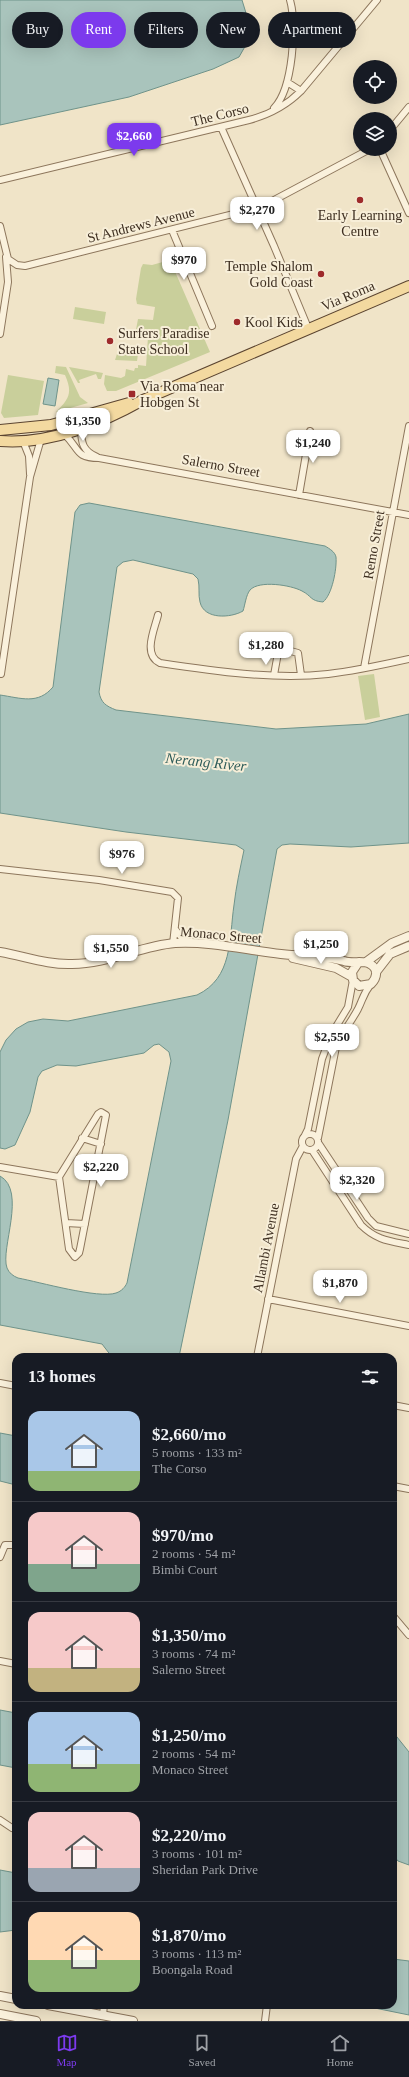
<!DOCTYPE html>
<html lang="en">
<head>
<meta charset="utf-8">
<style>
	:root { --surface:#171b24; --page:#20242c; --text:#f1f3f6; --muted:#9ea1a6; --line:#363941; --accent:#7c3aed }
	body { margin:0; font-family:"Times New Roman",serif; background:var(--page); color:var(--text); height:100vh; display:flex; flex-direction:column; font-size:15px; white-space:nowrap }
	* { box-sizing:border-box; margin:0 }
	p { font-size:13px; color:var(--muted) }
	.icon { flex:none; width:22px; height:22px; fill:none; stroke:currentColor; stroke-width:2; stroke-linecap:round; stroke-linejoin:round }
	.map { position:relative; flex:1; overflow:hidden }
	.panel { position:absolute; left:12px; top:1353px; width:385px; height:656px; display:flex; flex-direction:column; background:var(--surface); border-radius:12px; box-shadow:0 4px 16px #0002 }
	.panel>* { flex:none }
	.top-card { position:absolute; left:12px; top:12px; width:385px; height:36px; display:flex; gap:8px }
	.tools { position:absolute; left:353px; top:60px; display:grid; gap:8px }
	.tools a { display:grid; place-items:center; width:44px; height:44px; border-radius:50%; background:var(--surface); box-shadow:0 4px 16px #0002; font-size:20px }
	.price { position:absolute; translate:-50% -34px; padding:0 9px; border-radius:8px; background:#fff; color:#222; font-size:13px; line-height:26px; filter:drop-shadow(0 1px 2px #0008) }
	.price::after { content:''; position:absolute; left:50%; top:24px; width:12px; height:9px; margin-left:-6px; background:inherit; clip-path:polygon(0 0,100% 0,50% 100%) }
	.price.on { background:var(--accent); color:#fff }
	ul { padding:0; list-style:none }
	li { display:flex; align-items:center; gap:12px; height:100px; padding:0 16px }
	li+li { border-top:1px solid var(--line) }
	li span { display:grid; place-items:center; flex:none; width:112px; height:80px; border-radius:12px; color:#555 }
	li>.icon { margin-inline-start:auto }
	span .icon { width:48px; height:48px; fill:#fffc; stroke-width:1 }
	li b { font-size:17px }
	h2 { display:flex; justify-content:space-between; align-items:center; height:48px; padding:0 16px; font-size:17px }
	.chip { padding:0 14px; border-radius:18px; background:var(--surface); box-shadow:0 4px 16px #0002; font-size:14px; line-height:36px }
	.chip.on { background:var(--accent); color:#fff }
	.menu { display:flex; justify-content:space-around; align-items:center; height:56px; border-top:1px solid var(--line); background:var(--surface); font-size:11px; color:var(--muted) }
	.menu a { display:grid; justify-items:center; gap:2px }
	.menu .on { color:var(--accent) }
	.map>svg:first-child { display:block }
</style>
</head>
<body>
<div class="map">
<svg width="409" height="2021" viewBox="0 0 409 2021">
	<rect width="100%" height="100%" fill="#f0e4c8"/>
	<path fill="#c9cf9b" d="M170,260l40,92 -94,39h-9l-3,-7 1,-9 16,3 4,-2 1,-7 8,2 1,-3h3v-3l8,1 2,-29 -13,-2 3,-16 15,1 2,-13 -18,-3 -1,-5 5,-31 2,-4 9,1z
		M75,307l31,5 -2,12 -31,-5z
		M120,352l18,2 -1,7 -22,-1 2,-6z
		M56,366l10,1 14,30 8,6 -32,9c13,-13 17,-19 9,-37l-10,-2z
		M69,367l34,6 -2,6h-3l-2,-5 -17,6 1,3h-2z
		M8,375l36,6 -6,34 -34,3 -3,-5z
		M374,674l6,43 -15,3 -7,-44z"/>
	<path fill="#a9c4bc" stroke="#6f938a" d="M0,0h242l7,23 -2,20 -8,14 -26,12 -84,28 -129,28z
		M48,378l11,2 -4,26 -12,-2z
		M89,503l236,43c5,3 10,6 11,11 1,12 -4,38 -13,45 -13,-1 -11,-6 -21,-11 -11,-6 -43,-11 -52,-1 -4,5 -5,15 -7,21 -12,7 -39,9 -43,-9 -2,-7 0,-15 -2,-23l-5,-5 -60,-14 -10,2 -6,5 -18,125c2,11 7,14 17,18l160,19 90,-5 43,-10v129l-58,4 -61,-3 -8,1 -5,4 -49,271 -49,237h-67l-10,-13 -102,-19v-149c27,15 0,73 7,92 2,5 6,8 11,10 21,4 81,21 98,15 6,-2 9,-6 11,-10l44,-222 -2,-9 -10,-8 -5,1 -10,8 -68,13 -19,-1 -15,6 -4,6 -8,35 -15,33 -10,4 -5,-1v-96l6,-12 10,-11 12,-7 15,-3 25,2 129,-26c36,-17 32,-56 37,-90 2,-18 6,-36 10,-55l-8,-5 -110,-13 -126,-19v-118c21,3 38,10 53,-8l22,-175 5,-7z
		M0,1433l16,3v49l-16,-4z
		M0,1710l16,3v55l-16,-3z
		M393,1732l16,20v113l-11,-4 -5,-6z
		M0,1870l16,3v57l-16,2z
		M393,1959l16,2v54l-49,-10h33z"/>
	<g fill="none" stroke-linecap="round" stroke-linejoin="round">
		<g stroke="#8d765c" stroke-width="8">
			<path id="minor" d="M287,82l14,9
				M274,108c19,-19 23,-83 16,-108
				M221,127l53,119 34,82
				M390,130l19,-23
				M380,149l29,64
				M0,180l249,-60c19,-5 38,-15 52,-29l76,-91
				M0,226l8,33 9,6 8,1 236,-59 109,-58
				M172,230l40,96
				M0,334l8,-52 -2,-25
				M81,428c0,15 2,23 16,29
				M64,434c16,14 10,24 35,24l310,57
				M23,441l6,15 1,18
				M299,495l11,-64
				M158,615c-3,13 -16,40 2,48 53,8 114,17 168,11 27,-3 54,-9 81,-15
				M364,668l45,-242
				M1,674l29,-197 11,-38
				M274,675l4,-22 9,-3 11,3 3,22
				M0,869l99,11 73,12 6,6 -5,46
				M175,929l6,8 9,5
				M101,1112l5,3 -26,134 -1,4 -4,4 -6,-8 -10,-72 39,-63z
				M302 1142a8 8 0 1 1 16 0a8 8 0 1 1-16 0Z
				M305,1135l3,-6 14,-70 9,-24 17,-28 5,-27
				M82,1138l19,6
				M318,1138l18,-91c6,-14 15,-25 22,-38 5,-10 5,-15 13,-25
				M319,1144l49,74 8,8 33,8
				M312,1150l49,75c15,15 28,16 48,20
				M0,1167l59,10
				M66,1223l19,1
				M268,1299l141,27
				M257,1357l39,-198 7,-13
				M0,1383l16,3
				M393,1405l16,3
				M393,1486l16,3
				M0,1557l5,-12h11
				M393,1616l16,19
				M0,1661l16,3
				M0,1820l12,8
				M103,2015l1,-10
				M265,2021l2,-16"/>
		</g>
		<g stroke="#8d765c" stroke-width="10">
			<path id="tertiary" d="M0,952c24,4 48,13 72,12 36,0 68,-18 103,-21 35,-2 71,7 106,11 24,3 38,0 63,7 8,3 20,-1 26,3 9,5 7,14 1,20l-12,2 -6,-6 -1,-8 6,-9
				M293,958l43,10 16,9
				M366,962l26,-19 17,-7
				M376,972l14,-18 19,-8
				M0,1996l16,3
				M48,2005l85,16
				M0,2014l36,7"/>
		</g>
		<g stroke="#5b4430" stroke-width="12">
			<path id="primary" d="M0,430l51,-5 78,-22
				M0,441c50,4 100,-17 143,-41l266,-114"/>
		</g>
		<use href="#minor" stroke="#faf1dc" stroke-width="6"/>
		<use href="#tertiary" stroke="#faf1dc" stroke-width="8"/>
		<use href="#primary" stroke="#f3d9a0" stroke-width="10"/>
	</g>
	<g fill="#9e2a2b" stroke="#f7eed8" stroke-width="1.5">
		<circle cx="360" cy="200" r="4"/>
		<circle cx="321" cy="274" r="4"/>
		<circle cx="237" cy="322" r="4"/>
		<circle cx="110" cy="341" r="4"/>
		<rect x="128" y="390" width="8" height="8" rx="2"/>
	</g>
	<g text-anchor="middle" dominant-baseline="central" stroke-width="4" stroke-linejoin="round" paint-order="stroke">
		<g font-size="14" fill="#3d2e20" stroke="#f7eed8">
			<text transform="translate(220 115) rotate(-14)">The Corso</text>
			<text transform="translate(141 225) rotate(-14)">St Andrews Avenue</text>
			<text transform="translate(348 296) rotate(-23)">Via Roma</text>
			<text transform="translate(221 466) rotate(10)">Salerno Street</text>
			<text transform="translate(374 545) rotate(-80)">Remo Street</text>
			<text transform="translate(221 935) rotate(5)">Monaco Street</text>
			<text transform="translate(266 1248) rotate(-79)">Allambi Avenue</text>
		</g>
		<g font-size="14" fill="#3d2e20" stroke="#f7eed8" text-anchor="start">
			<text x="360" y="215" text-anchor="middle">Early Learning<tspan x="360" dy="16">Centre</tspan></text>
			<text x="313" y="266" text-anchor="end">Temple Shalom<tspan x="313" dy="16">Gold Coast</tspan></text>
			<text x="245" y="322">Kool Kids</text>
			<text x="118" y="333">Surfers Paradise<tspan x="118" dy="16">State School</tspan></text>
			<text x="140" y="386">Via Roma near<tspan x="140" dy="16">Hobgen St</tspan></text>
		</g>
		<g font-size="15" font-style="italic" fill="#2f5d5a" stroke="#f7eed8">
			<text transform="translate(206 762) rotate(6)">Nerang River</text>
		</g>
	</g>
</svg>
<div class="tools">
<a><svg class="icon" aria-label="locate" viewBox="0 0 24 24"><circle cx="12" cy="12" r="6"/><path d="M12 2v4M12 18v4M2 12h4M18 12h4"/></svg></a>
<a><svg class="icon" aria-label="layers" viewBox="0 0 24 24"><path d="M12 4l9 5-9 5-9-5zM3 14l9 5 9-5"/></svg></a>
</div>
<b class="price on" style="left:134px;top:157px">$2,660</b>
<b class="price" style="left:257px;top:231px">$2,270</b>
<b class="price" style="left:184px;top:281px">$970</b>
<b class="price" style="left:83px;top:442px">$1,350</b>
<b class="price" style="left:313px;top:464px">$1,240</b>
<b class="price" style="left:266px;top:666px">$1,280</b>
<b class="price" style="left:122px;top:875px">$976</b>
<b class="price" style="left:321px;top:965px">$1,250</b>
<b class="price" style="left:111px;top:969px">$1,550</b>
<b class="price" style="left:332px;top:1058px">$2,550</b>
<b class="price" style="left:101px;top:1188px">$2,220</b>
<b class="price" style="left:357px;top:1201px">$2,320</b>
<b class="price" style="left:340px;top:1304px">$1,870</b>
<div class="top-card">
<a class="chip">Buy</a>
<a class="chip on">Rent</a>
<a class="chip">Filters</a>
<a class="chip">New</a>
<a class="chip">Apartment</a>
</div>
<section class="panel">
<h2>13 homes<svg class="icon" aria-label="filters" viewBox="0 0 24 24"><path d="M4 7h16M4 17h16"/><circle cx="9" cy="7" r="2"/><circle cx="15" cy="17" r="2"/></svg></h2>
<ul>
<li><span style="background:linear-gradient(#a9c7e8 75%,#8fb573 0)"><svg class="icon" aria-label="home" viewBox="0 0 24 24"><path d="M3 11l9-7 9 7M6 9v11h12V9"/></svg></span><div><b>$2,660/mo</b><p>5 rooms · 133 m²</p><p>The Corso</p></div></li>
<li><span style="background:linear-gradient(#f6c9c9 65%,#7fa58c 0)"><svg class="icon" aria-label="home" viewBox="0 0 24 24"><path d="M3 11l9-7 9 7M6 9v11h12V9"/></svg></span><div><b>$970/mo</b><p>2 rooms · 54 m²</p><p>Bimbi Court</p></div></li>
<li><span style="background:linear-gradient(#f6c9c9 70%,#c2b280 0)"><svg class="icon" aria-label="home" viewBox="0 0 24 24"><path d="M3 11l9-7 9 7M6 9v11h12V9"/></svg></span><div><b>$1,350/mo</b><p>3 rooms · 74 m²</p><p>Salerno Street</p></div></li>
<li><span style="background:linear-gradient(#a9c7e8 65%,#8fb573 0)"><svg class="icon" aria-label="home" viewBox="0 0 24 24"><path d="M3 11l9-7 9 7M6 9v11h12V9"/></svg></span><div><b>$1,250/mo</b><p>2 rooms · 54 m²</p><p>Monaco Street</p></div></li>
<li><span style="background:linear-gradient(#f6c9c9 70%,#9aa5b1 0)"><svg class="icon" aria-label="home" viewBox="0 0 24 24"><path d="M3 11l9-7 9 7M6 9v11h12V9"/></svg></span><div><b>$2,220/mo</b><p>3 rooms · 101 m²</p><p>Sheridan Park Drive</p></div></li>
<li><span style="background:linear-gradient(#ffd9b3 60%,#8fb573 0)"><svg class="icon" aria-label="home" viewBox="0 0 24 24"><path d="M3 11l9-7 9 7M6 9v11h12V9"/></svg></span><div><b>$1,870/mo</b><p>3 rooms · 113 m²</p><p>Boongala Road</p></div></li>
</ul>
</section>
</div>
<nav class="menu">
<a class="on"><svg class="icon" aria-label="map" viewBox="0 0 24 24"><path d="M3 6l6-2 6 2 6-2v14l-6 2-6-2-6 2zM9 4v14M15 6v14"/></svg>Map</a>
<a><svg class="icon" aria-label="saved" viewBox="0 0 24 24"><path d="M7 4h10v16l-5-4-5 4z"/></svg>Saved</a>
<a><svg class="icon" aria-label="home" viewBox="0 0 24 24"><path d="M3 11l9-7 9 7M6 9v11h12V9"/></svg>Home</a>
</nav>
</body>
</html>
